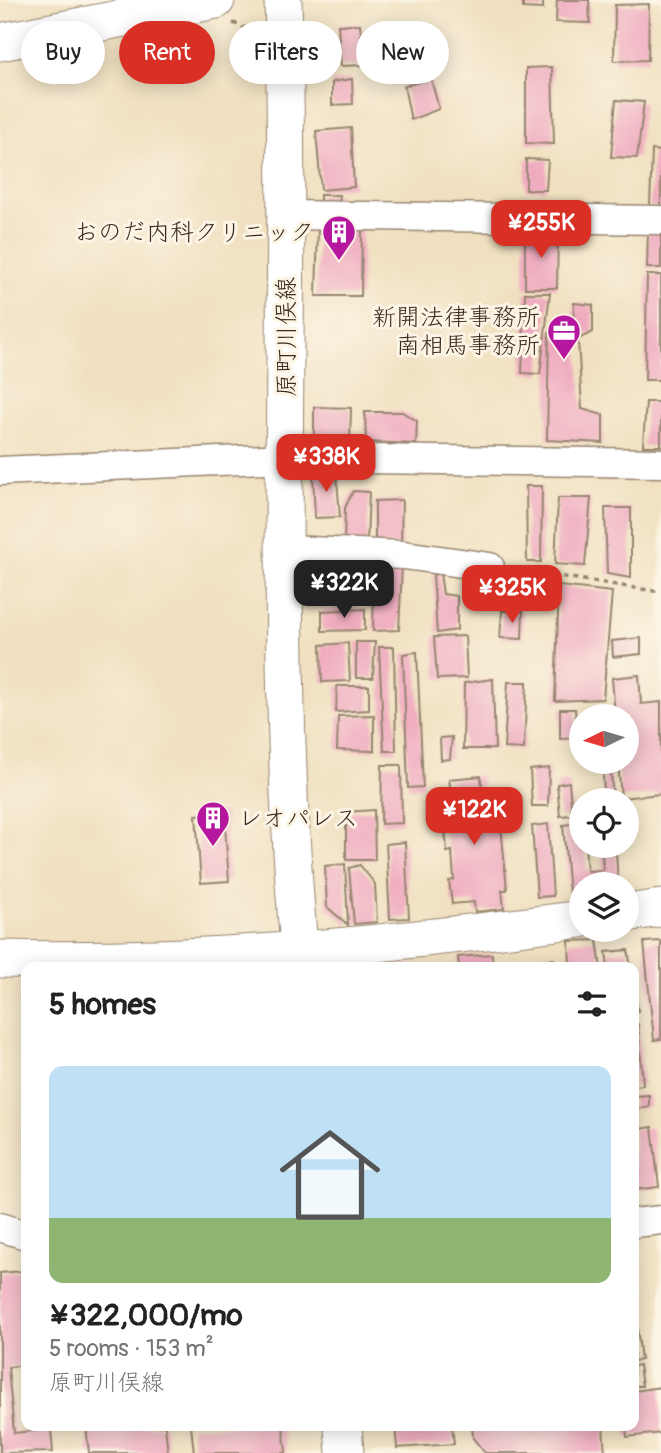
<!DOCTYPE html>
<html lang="en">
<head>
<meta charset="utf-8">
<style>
	:root { --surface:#fff; --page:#f2f2f2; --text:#222; --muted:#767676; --line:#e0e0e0; --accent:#d93025 }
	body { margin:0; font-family:Pangolin,"Klee One",sans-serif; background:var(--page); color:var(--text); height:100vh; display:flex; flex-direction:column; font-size:26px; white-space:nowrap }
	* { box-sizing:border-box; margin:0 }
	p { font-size:23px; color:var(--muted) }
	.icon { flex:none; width:38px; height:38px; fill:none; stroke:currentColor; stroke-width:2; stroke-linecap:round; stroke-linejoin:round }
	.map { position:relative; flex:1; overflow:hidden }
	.sheet { position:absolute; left:21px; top:962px; width:618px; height:469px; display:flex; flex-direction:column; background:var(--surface); border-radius:14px; box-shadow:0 4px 18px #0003 }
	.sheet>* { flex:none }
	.hud { position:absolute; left:21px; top:21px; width:620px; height:63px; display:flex; gap:14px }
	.needle { width:46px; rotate:265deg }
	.buttons { position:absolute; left:569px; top:704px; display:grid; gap:14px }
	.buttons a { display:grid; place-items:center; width:70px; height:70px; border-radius:50%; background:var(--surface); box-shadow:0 4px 18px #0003; font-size:35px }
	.price { position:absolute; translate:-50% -60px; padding:0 16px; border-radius:14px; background:var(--accent); color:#fff; font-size:23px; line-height:46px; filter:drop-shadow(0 2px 4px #0008) }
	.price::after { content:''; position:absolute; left:50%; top:42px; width:21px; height:16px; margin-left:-10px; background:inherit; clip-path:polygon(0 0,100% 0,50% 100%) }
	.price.current { background:#222; color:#fff }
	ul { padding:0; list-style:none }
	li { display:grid; align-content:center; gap:14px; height:371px; padding:0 28px }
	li+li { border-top:2px solid var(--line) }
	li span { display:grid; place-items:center; height:217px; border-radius:14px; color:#555 }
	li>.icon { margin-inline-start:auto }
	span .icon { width:126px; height:126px; fill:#fffc; stroke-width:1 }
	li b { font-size:30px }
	h2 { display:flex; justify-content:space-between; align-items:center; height:84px; padding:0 28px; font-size:30px }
	.chip { padding:0 24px; border-radius:32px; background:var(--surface); box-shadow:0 4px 18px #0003; font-size:24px; line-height:63px }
	.chip.current { background:var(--accent); color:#fff }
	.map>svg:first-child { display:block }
</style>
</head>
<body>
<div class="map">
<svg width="661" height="1453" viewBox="0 0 661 1453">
	<rect width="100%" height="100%" fill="#fcf5e5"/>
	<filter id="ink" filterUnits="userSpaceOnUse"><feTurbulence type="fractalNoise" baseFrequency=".0143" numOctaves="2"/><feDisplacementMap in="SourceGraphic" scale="14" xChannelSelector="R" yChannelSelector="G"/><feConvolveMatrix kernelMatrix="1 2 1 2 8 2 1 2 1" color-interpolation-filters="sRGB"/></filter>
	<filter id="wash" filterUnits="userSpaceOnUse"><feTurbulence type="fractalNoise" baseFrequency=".00686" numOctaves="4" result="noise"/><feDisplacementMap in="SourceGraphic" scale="28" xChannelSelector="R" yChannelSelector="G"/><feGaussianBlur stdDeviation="1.57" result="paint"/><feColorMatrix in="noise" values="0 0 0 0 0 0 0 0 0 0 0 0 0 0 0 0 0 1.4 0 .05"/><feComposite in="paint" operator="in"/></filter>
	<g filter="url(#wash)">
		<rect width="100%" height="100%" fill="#f0e0c0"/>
		<path fill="#f6cfd6" d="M410,960l1,8h-45v-3z"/>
		<g id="blocks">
			<path fill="#efabbf" d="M523,0h20v9l-20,-1z
				M557,0h32l1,23 -34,-1z
				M649,4l-1,56 -34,1 1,-56z
				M360,24l4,41 -23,1 -3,-41z
				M552,67l2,77 -28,-1v-75z
				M352,79l1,25 -21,1v-23z
				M431,79l8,30 -28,11 -7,-34z
				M616,100l28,2 -7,56 -26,-1z
				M351,128l3,59 -33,3 -5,-59z
				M652,150l9,1v56l-11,-1z
				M526,159l22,1 -2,30h-20z
				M320,195h20l-1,8 -19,2z
				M318,227l44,1 -1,68h-45z
				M648,230h13v38h-14z
				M525,232h33l-1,56h-32z
				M647,275h14v105h-16z
				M525,293h25l-10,81 -18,-1z
				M574,303l19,2v27l-15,7 4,70 21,6v28l-56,-3 2,-108h24z
				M646,402h15v44h-18z
				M314,407l37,1 -1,34 -36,1z
				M365,412h37l15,9 -1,23 -50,-2z
				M336,467l4,50 -25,1 -2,-45z
				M526,486h16l-1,76h-14z
				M353,491l16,1 -2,51h-23l1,-35z
				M558,498h33l-6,68 -30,-2z
				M402,500l-1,46 -26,-1v-44z
				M605,508h26v70l-24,-4z
				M374,565l28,1 -3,64 -26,1z
				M440,573l3,21 14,2v34l-20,3 -4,-58z
				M559,586l53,6 -9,107 -48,2z
				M365,609v21l-43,1v-20z
				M502,611h21l-1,28 -22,-1z
				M465,636l2,42 -30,1 -3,-42z
				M641,638v16l-28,3 -1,-16z
				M356,642h19l-2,36h-17z
				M348,643l2,38 -28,1 -1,-37z
				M379,647h15l2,104h-12z
				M417,652l6,135 -15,1 -5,-134z
				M639,675l2,29 20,-2v92l-40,4 -3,-37h8v-45h-11l-3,-38z
				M493,679l2,70h-32l1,-66z
				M508,682h19l-3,67 -20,-1z
				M337,686h32v24l-33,2z
				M560,709h15l2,29 -17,1z
				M374,715v36l-37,-1 1,-34z
				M452,737l-2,22 -9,1 -1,-22z
				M382,765h19l1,58 -21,1z
				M549,768l-1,38h-16l-2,-36z
				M611,772l2,28h-9l-1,-26z
				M481,776l2,31 -15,1 1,8 31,-2 7,76h-5l2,19 -29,3 -1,-10 -22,2 -3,-23 5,-1 -2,-29 -5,1 -5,-59 9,-1 -2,-13z
				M569,782l3,33 -12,1 -3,-32z
				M374,810l1,50h-29v-48z
				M224,813l5,68 -28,2 -5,-68z
				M581,823v22h4l2,26 16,-1 -1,-16 14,-2 2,32h-37v7l-12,1 -6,-67z
				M548,824l5,72 -16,1 -5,-71z
				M405,842l4,76 -19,1 -4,-75z
				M345,864l3,61 -21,-18 -2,-41z
				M360,865l15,19 2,38 -23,2 -5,-56z
				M597,940l4,28h-31l-1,-27z
				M661,941v98l-7,1 -10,-98z
				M628,950l3,18h-23l-2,-16z
				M492,954l1,14h-34l-1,-11z
				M554,959l1,9h-37v-6z
				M634,993h1l3,18h-4z
				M634,1024h4l5,61 -9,1z
				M649,1095v12l-15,2v-13z
				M652,1127l7,60 -25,3v-60z
				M23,1271l3,94 -18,2 6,66 37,-4 2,23 -53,1v-180z
				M634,1302l7,58 -7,1z
				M639,1365l3,21h-8v-20z
				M661,1387v46l-34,4 -1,-11h8v-35z
				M86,1426h79l3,27h-79z
				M191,1426h92l3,27h-92z
				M395,1426h57l2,18 -57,4z
				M472,1426h131l2,27h-120l-12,-15z"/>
		</g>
	</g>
	<g filter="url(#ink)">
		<use href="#blocks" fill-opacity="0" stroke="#96856f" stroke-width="2"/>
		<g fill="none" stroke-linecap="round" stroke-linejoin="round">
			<g stroke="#96856f" stroke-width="31">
				<path id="minor" d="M285,215l376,5
					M0,471l287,-13 374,5
					M286,550l118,5 86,12
					M634,1223l27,-3
					M0,1227l26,8"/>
			</g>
			<g stroke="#96856f" stroke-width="39">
				<path id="major" d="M283,0c10,322 -13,647 18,968
					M0,42l216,-42
					M626,913l35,-5
					M0,959c199,5 384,-14 581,-40
					M343,1426l2,27"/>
			</g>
			<path stroke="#96856f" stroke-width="3.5" stroke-dasharray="5 5" stroke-linecap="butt" d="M233,23l9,3 13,11
				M513,569l148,23"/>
			<use href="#minor" stroke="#fff" stroke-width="28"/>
			<use href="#major" stroke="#fff" stroke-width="37"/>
		</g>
	</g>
	<defs>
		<g id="building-pin" transform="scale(1.75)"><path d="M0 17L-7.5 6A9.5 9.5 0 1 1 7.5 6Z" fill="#b5179e" stroke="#fcf5e5"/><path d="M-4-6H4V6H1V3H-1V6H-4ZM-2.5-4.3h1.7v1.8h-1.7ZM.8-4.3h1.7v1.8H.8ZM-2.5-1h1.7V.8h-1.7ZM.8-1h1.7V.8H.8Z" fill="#fff"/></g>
		<g id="office-pin" transform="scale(1.75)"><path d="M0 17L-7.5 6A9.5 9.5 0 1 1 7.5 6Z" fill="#b5179e" stroke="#fcf5e5"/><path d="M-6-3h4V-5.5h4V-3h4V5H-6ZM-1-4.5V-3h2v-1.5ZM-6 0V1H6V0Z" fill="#fff"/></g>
	</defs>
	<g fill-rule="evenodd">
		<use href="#building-pin" x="339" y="232"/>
		<use href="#office-pin" x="564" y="331"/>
		<use href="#building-pin" x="213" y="818"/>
	</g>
	<g text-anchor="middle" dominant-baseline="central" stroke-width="6" stroke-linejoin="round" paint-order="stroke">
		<g font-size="24" fill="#3b2a1e" stroke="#fcf5e5" text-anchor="end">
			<text x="314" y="232">おのだ内科クリニック</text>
			<text x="540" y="317">新開法律事務所<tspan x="540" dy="28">南相馬事務所</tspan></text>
			<text x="238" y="818" text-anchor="start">レオパレス</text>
		</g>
		<g font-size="24" fill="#3b2a1e" stroke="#fcf5e5">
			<text transform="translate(286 337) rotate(-90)">原町川俣線</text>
		</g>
	</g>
</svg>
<div class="buttons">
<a><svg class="needle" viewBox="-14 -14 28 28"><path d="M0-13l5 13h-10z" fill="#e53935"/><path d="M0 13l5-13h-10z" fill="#767676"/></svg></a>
<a><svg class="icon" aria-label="locate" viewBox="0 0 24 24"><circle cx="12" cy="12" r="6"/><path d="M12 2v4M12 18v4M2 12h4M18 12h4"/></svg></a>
<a><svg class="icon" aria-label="layers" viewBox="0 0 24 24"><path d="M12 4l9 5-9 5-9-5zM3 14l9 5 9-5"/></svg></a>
</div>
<b class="price" style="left:541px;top:260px">¥255K</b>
<b class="price" style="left:326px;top:494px">¥338K</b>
<b class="price current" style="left:344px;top:620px">¥322K</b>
<b class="price" style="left:512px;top:625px">¥325K</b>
<b class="price" style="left:474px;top:847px">¥122K</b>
<div class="hud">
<a class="chip">Buy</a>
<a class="chip current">Rent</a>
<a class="chip">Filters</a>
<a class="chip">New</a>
</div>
<section class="sheet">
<h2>5 homes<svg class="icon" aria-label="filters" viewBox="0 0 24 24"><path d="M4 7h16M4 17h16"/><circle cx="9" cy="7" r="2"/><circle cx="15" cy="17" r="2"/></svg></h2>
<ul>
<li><span style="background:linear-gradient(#bfe0f5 70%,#8fb573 0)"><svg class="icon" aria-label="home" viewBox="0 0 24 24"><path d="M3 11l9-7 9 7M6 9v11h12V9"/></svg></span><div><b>¥322,000/mo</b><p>5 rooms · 153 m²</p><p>原町川俣線</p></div></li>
</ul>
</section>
</div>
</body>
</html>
